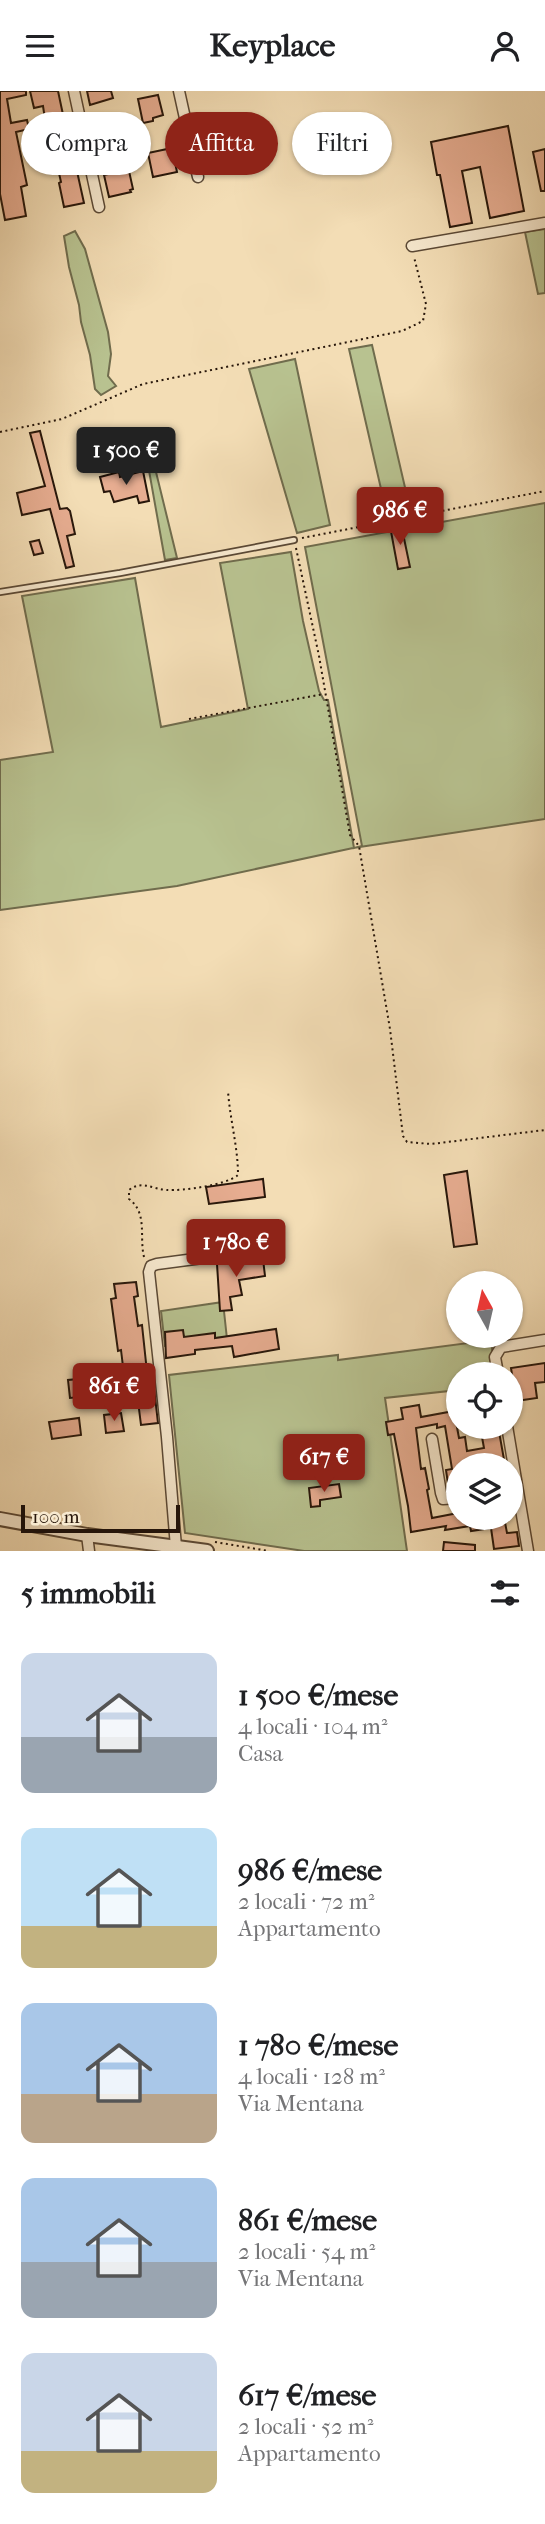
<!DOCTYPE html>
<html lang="it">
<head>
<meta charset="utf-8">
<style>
	:root { --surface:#fff; --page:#f6f6f6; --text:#202124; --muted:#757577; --accent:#8f2418 }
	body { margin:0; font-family:"IM FELL French Canon",serif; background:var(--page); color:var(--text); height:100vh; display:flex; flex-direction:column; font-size:26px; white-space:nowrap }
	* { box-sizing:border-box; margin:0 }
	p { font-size:23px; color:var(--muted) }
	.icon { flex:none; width:38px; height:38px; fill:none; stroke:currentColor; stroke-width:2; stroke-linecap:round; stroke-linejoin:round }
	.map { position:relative; height:1460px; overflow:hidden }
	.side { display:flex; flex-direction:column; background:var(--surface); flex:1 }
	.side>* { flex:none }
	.hud { position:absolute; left:21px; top:21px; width:504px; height:63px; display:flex; gap:14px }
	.needle { width:46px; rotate:352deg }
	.fabs { position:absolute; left:446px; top:1180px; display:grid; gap:14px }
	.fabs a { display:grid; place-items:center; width:77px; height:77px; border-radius:50%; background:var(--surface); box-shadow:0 2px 5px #0004; font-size:35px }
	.scale { position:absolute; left:21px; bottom:18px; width:159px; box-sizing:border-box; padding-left:7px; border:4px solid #27160a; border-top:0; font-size:19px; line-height:24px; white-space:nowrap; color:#27160a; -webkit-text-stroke:5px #f7e9cf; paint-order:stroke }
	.price { position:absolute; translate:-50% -60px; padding:0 16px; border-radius:7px; background:var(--accent); color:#fff; font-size:23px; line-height:46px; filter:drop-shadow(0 2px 4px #0008) }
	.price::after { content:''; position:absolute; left:50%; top:42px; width:21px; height:16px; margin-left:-10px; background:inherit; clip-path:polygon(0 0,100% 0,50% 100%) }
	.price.current { background:#222; color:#fff }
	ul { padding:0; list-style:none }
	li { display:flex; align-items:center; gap:21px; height:175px; padding:0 21px }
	li span { display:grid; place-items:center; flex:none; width:196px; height:140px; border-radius:14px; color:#555 }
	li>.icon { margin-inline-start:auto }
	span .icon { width:84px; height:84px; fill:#fffc; stroke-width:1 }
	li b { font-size:30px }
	h2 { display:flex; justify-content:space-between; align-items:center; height:84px; padding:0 21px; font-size:30px }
	.tag { padding:0 24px; border-radius:32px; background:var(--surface); box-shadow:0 2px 5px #0004; font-size:24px; line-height:63px }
	.tag.current { background:var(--accent); color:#fff }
	header { display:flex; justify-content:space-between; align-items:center; height:91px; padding:0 21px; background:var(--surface); font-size:32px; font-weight:800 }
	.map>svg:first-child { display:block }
</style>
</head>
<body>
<header><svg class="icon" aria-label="menu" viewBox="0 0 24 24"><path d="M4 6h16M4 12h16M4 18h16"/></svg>Keyplace<svg class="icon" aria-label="person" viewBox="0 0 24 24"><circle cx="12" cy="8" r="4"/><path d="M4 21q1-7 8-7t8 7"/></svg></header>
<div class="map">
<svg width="545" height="1460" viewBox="0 0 545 1460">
	<rect width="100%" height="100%" fill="#f3ddb5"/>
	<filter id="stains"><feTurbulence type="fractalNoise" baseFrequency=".00286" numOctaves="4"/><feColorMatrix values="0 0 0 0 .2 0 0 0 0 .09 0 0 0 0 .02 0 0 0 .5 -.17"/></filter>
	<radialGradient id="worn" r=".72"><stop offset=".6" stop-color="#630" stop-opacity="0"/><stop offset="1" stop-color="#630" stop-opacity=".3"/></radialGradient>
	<path fill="#b8c290" stroke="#706c4d" stroke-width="2" d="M545,138v64l-7,1 -13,-62z
		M75,140l10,18 23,83 3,22 -3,22 8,10 -15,9 -6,-6 -5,-34 -9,-33 -2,-17 -10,-38 -5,-31z
		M372,254l38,164 -23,6 -38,-166z
		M295,268l35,166 -33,8 -48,-164z
		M148,374l8,7 21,86 -12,2z
		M545,412v316l-192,29 -176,38 -177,24v-150l53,-8 -31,-156 113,-18 26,149 87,-18 -28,-146 71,-11 12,69 16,70 5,9h4l26,148 8,-2 -57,-299z
		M223,1211l4,37 -62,7 -4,-35z
		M491,1249l4,34h-37v16l-73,8 22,153h-103l-119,-18 -16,-158 169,-20v5z"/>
	<path fill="#e7ad91" stroke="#27160a" stroke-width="2" d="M0,0h26v4l-19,4 4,24 16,-3 2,9 -13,3 11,53 -6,2 5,29 -21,4 -5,-26z
		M30,0h28l7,33 6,-1 1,12h-3l15,68 -20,4 -5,-24 2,-1 -10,-44 -3,1 -5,-33 -9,2z
		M87,0h24l2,7 -23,7z
		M158,4l5,20 -10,3v3l-10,2 -5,-24z
		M117,26l16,72 -3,1 1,2 -22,5 -5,-22 17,-4 -15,-13 -8,-37z
		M508,35l16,85 -34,7 -10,-51 -18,4 10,52 -22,4 -10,-52h-3l-6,-33z
		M172,57l5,24 -24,5 -5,-24z
		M545,58v42h-4l-8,-39z
		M40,340l20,78 7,-1 3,3 5,23 -8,2 7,30 -8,2 -16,-59 -28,6 -5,-22 28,-7 -15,-53z
		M143,380l6,30 -10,2 -2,-7 -23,6 -4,-11 -6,1 -4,-15 19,-5 1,5z
		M401,433l9,43 -12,2 -8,-43z
		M39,449l4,13 -9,2 -4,-13z
		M467,1080l10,73 -23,3 -10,-72z
		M263,1088l2,18 -56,7 -3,-17z
		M263,1168l2,17 -26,4 3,15 -12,2 2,13 -12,1 -3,-47z
		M136,1191l2,14 -4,1 4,29 4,-1 5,47 5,-1 6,52 -17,2 -5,-40 -39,5 1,5 -28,3 -2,-18 56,-5 -3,-25 -3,1 -7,-52 5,-1 -2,-14z
		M276,1238l3,20 -45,8 -2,-11 -37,4v4l-29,4 -1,-26 18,-2 1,7 31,-4v5z
		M545,1272v19l-10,1 2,15 -21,3 -5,-33z
		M419,1314l2,12 33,-6 5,27 6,-1 2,14 17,-3 -4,-22h18l7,39h-47v26h-9l-3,-21 6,-1 -7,-43 -8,2v-4l-21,4 5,41 4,-1 4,21 -2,1 5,28 26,-5v4h46l3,16 10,-1 2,14 -25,3 -3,-21 -20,3 -1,-5 -25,4 1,-4 -35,6 -3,-26 -14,-72 -6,1 -2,-13 17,-3 -2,-11z
		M121,1322l3,18 -18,2 -2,-18z
		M79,1327l2,17 -29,4 -3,-17z
		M339,1393l2,13 -21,3v6l-9,1 -2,-19z
		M444,1451l31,3v6h-32z"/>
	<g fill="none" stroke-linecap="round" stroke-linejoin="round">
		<g stroke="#5a4835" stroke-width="8">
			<path id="service" d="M0,501l120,-19 174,-33"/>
		</g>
		<g stroke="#5a4835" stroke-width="13">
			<path id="minor" d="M74,0l25,116
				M179,0l19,86
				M412,155l133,-23
				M498,1283l-3,-17 6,-10 44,-7
				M507,1335l21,125
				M432,1348l9,54 2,6 15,-1
				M87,1444l2,16
				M176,1456l-9,-110 -18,-165 2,-6 6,-2 68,-9"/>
		</g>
		<g stroke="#5a4835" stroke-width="16">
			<path id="tertiary" d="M0,1428l87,16 120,16"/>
		</g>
		<path stroke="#27160a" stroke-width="2" stroke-dasharray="2 3.5" stroke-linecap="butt" d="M0,341l62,-13 81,-35 259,-53 21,-10 3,-17 -12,-47
			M302,447l243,-47
			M296,457l23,108 31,179 9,11 31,183 13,107 4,6 24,2 114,-14
			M189,628l135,-25
			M144,1166c-5,-20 4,-44 -15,-58v-9c13,-10 23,-1 38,0 15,1 60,-5 71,-15 0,-28 -8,-55 -10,-84
			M215,1451l54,9"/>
		<use href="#service" stroke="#f7e9cf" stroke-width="4.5"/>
		<use href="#minor" stroke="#f7e9cf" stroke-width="10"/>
		<use href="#tertiary" stroke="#f7e9cf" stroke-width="12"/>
	</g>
	<rect width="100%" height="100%" filter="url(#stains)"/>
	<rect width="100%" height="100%" fill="url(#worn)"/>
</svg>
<div class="fabs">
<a><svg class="needle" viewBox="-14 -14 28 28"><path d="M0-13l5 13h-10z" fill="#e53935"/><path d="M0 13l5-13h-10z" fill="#757577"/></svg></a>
<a><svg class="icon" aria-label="locate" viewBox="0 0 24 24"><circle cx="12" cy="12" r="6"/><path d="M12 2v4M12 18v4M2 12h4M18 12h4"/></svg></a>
<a><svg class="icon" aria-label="layers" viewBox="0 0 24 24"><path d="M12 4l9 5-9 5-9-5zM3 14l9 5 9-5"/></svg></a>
</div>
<div class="scale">100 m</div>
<b class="price current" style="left:126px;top:396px">1 500 €</b>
<b class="price" style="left:400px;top:456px">986 €</b>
<b class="price" style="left:236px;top:1188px">1 780 €</b>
<b class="price" style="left:114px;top:1332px">861 €</b>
<b class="price" style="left:324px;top:1403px">617 €</b>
<div class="hud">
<a class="tag">Compra</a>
<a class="tag current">Affitta</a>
<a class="tag">Filtri</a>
</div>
</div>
<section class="side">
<h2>5 immobili<svg class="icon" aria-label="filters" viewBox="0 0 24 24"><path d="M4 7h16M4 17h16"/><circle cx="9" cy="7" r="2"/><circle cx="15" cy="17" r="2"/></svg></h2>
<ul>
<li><span style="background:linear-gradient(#c9d6e8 60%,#9aa5b1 0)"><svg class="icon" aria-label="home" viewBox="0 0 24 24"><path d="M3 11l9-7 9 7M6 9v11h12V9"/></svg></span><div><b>1 500 €/mese</b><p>4 locali · 104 m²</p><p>Casa</p></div></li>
<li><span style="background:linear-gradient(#bfe0f5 70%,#c2b280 0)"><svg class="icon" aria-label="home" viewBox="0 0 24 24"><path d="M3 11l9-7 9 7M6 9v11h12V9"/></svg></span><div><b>986 €/mese</b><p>2 locali · 72 m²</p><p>Appartamento</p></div></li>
<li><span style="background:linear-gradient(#a9c7e8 65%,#b9a48a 0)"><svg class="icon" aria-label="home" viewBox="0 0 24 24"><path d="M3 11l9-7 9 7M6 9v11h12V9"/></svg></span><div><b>1 780 €/mese</b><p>4 locali · 128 m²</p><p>Via Mentana</p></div></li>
<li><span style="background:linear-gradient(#a9c7e8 60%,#9aa5b1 0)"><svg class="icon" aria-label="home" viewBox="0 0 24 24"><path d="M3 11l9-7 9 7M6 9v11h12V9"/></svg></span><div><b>861 €/mese</b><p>2 locali · 54 m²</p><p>Via Mentana</p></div></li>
<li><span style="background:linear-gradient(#c9d6e8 70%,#c2b280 0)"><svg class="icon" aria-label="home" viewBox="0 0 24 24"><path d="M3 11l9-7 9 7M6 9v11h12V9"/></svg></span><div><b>617 €/mese</b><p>2 locali · 52 m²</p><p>Appartamento</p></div></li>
</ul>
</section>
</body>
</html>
